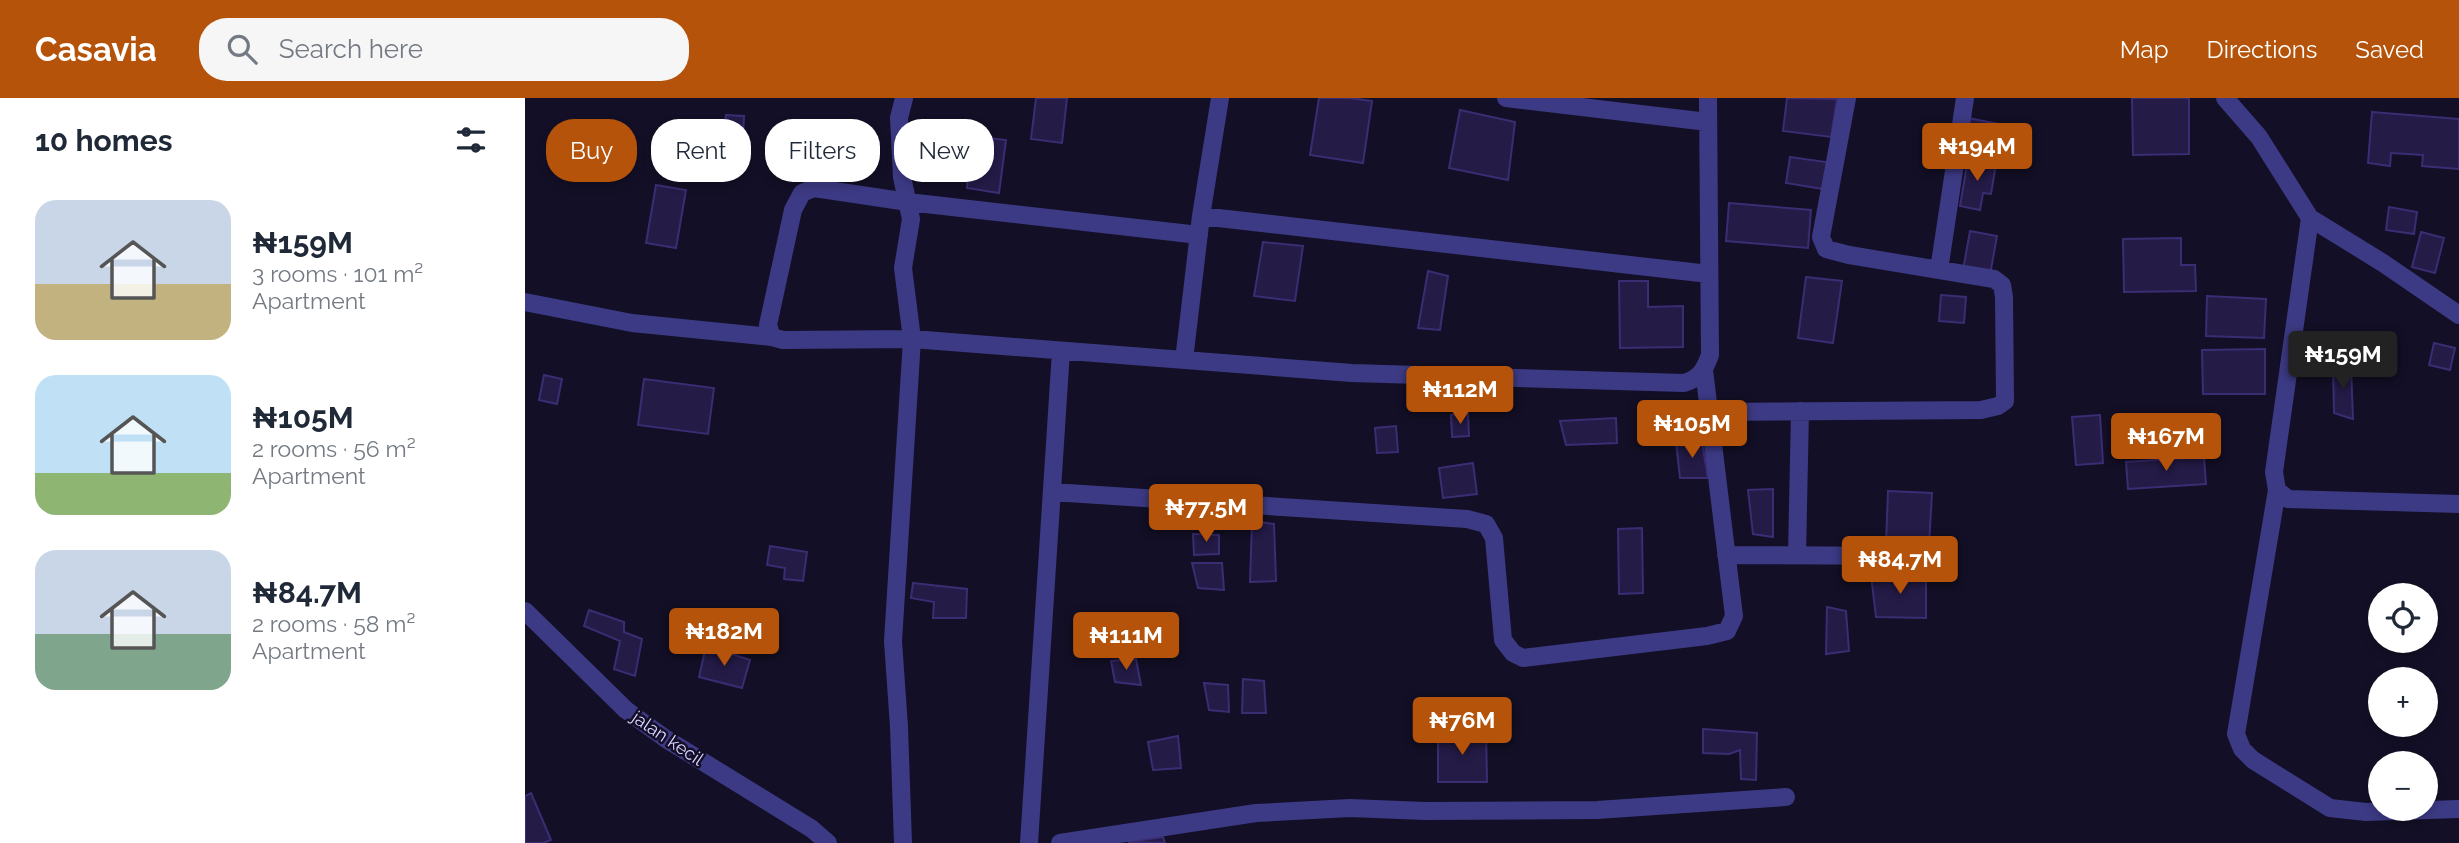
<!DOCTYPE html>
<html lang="en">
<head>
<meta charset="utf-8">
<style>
	:root { --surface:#fff; --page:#f6f6f7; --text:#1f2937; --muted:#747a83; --accent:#b45309 }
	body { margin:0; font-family:Raleway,sans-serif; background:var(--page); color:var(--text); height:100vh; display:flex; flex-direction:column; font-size:26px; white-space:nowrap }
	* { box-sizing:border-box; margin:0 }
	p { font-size:23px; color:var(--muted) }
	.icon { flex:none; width:38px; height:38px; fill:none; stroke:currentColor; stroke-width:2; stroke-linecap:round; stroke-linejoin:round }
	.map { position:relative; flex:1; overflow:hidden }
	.panel { display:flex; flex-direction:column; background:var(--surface); width:525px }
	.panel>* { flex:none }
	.guide { position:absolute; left:21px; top:21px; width:665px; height:63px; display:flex; gap:14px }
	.tools { position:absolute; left:1843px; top:485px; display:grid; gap:14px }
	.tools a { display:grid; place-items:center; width:70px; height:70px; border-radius:50%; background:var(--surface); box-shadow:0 4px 10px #0003; font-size:35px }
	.price { position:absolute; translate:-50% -60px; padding:0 16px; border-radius:7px; background:var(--accent); color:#fff; font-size:23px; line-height:46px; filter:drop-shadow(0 2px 4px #0008) }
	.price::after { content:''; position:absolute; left:50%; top:42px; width:21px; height:16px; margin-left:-10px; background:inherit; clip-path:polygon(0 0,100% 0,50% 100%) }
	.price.active { background:#222; color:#fff }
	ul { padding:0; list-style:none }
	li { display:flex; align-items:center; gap:21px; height:175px; padding:0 35px }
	li span { display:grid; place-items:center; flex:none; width:196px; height:140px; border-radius:21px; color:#555 }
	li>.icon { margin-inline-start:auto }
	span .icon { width:84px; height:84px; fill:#fffc; stroke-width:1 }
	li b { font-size:30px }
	h2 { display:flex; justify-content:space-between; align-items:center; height:84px; padding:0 35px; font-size:30px }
	.chip { padding:0 24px; border-radius:28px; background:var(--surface); box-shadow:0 4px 10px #0003; font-size:24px; line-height:63px }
	.chip.active { background:var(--accent); color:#fff }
	header { display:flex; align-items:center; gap:42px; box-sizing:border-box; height:98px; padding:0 35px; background:var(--accent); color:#fff }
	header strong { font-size:33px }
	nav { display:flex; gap:38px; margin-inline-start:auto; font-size:24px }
	.search { width:490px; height:63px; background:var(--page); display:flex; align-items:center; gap:18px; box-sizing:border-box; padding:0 24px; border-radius:28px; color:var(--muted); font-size:26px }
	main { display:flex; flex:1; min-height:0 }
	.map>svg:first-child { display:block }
</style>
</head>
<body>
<header>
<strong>Casavia</strong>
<div class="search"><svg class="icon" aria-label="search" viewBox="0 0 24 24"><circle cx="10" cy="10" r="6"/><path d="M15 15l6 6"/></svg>Search here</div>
<nav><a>Map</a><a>Directions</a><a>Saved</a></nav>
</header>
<main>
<section class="panel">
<h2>10 homes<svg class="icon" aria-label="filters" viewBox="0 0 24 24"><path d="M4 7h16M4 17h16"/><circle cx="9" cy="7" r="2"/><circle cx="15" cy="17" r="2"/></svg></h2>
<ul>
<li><span style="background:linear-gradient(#c9d6e8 60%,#c2b280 0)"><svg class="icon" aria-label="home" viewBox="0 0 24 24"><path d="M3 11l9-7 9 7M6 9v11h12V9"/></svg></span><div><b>₦159M</b><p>3 rooms · 101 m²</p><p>Apartment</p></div></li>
<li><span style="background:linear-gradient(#bfe0f5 70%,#8fb573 0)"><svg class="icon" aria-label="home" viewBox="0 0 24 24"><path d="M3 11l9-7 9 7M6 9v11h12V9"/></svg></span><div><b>₦105M</b><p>2 rooms · 56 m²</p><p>Apartment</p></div></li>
<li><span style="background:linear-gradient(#c9d6e8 60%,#7fa58c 0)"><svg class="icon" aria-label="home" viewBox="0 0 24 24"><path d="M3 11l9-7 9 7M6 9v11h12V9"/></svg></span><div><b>₦84.7M</b><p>2 rooms · 58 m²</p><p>Apartment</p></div></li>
</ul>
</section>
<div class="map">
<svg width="1934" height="745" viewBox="0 0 1934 745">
	<rect width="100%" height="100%" fill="#130f26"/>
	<path fill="#241b47" stroke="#3b2d73" stroke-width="2" d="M511,0h31l-5,45 -31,-4z
		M794,0h31l22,3 -9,62 -53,-8z
		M1262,0l50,1 -6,38 -48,-6z
		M1607,0h57v56l-56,1z
		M935,12l55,12 -7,58 -59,-12z
		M1847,14l87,7v50l-37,-3 1,-11 -32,-2 -1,13 -22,-3z
		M201,17l18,1 -2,42 -20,-1z
		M1443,20l31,6 -6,29 -31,-5z
		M447,38l34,4 -7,53 -32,-5z
		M1265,59l43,6 -4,27 -43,-7z
		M1443,61l28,5 -5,30 -8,-1 -3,17 -20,-4z
		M131,87l30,5 -10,58 -30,-5z
		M1204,105l82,7 -3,38 -82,-7z
		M1864,109l28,5 -3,22 -28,-4z
		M1445,133l27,5 -7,39 -27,-5z
		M1896,134l23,6 -9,35 -23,-6z
		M1656,140v27h14l1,26 -72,1 -1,-53z
		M738,144l40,4 -8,55 -41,-5z
		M903,173l20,5 -8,54 -22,-2z
		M1281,179l36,4 -9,62 -35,-5z
		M1094,183h29v26l35,-1v41l-63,1z
		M1416,197l25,2 -2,26 -25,-2z
		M1682,198l59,3 -2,39 -58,-2z
		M1909,245l21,5 -5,22 -21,-5z
		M1740,251v45h-62l-1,-44z
		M1808,268h18l2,53 -19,-6z
		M19,277l18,4 -5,25 -18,-4z
		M119,281l70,9 -6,46 -70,-9z
		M943,316l1,22 -17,1 -1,-22z
		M1575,317l3,48 -27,2 -4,-48z
		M1091,320l1,25 -51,2 -6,-24z
		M871,328l2,26 -21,1 -2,-25z
		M1151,344h26l6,36h-28z
		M1679,359l2,27 -78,5 -2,-27z
		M948,365l4,31 -34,4 -4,-30z
		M1248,391v48l-20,-3 -5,-44z
		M1363,393l44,2 -3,52 -43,-2z
		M727,423l22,3 2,57 -26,1z
		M1117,430l1,65 -24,1 -1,-65z
		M668,436l26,1v19l-25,1z
		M245,448l37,6 -4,29 -19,-2 1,-11 -18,-3z
		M667,465h30l2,27 -26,-2z
		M1401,476v44l-50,-1 -5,-42z
		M388,485l54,6 -1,29h-33l1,-16 -23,-4z
		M1302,509l19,4 3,40 -23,3z
		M64,512l35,12v10l18,7 -7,37 -21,-7 6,-28 -36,-15z
		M181,548l44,14 -8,28 -43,-11z
		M611,561l5,26 -26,-3 -4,-21z
		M718,581l21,2 2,32h-24z
		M679,585l24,2 1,27 -20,-2z
		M1178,631l54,4 -1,47 -15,-1 -1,-29 -11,4 -26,-1z
		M961,632l1,52h-49v-50z
		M653,638l3,32 -28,2 -5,-28z
		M6,695l20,47 -8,3h-18v-47z
		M638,739l2,6 -37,-1z"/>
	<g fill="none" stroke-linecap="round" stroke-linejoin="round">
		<path stroke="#3d3a85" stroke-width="18" d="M981,0l202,24
			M1700,0l34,39 51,81 73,45 76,52
			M676,118l508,58
			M1785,120l-36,254 3,18 11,9 171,5
			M674,137l-291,-33 -94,-14 -12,5 -9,17 -25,115 4,12 11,3 129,-1 440,34 332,10c16,-5 20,-12 26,-28l-2,-257
			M1414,172l26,-172
			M0,204l107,21 140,14
			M659,262l17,-144 19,-118
			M1184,314l272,-2 17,-4 7,-5 -1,-104 -2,-12 -8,-6 -145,-24 -23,-6 -5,-12 26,-139
			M1752,392l-41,244 6,15 11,11 77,48 36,4 93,-3
			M527,394l415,27 19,5 8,14 9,102 10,13 10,5 184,-22 20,-5 7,-15 -30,-246
			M1201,457l203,1
			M1272,457l3,-144
			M0,513l101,99 40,29 146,90 16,14
			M378,745l-4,-116 -6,-86 19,-302 -9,-71 8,-49 -9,-42 -3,-59 5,-20
			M504,745l32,-492
			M535,745l196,-30 94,-5 75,3 172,-1 189,-13"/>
	</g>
	<g text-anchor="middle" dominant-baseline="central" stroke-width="5" stroke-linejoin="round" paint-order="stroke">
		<g font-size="18" fill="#d9d4ff" stroke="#130f26">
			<text transform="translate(143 640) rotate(34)">jalan kecil</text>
		</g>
	</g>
</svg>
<div class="tools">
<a><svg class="icon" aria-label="locate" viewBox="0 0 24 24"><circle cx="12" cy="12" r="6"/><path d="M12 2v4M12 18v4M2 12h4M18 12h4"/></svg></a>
<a>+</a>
<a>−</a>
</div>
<b class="price" style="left:1452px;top:85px">₦194M</b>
<b class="price active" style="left:1818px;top:293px">₦159M</b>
<b class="price" style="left:935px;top:328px">₦112M</b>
<b class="price" style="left:1167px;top:362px">₦105M</b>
<b class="price" style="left:1641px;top:375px">₦167M</b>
<b class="price" style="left:681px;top:446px">₦77.5M</b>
<b class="price" style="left:1375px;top:498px">₦84.7M</b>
<b class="price" style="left:199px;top:570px">₦182M</b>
<b class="price" style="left:601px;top:574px">₦111M</b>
<b class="price" style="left:937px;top:659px">₦76M</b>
<div class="guide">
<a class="chip active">Buy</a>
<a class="chip">Rent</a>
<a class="chip">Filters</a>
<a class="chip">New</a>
</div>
</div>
</main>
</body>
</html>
